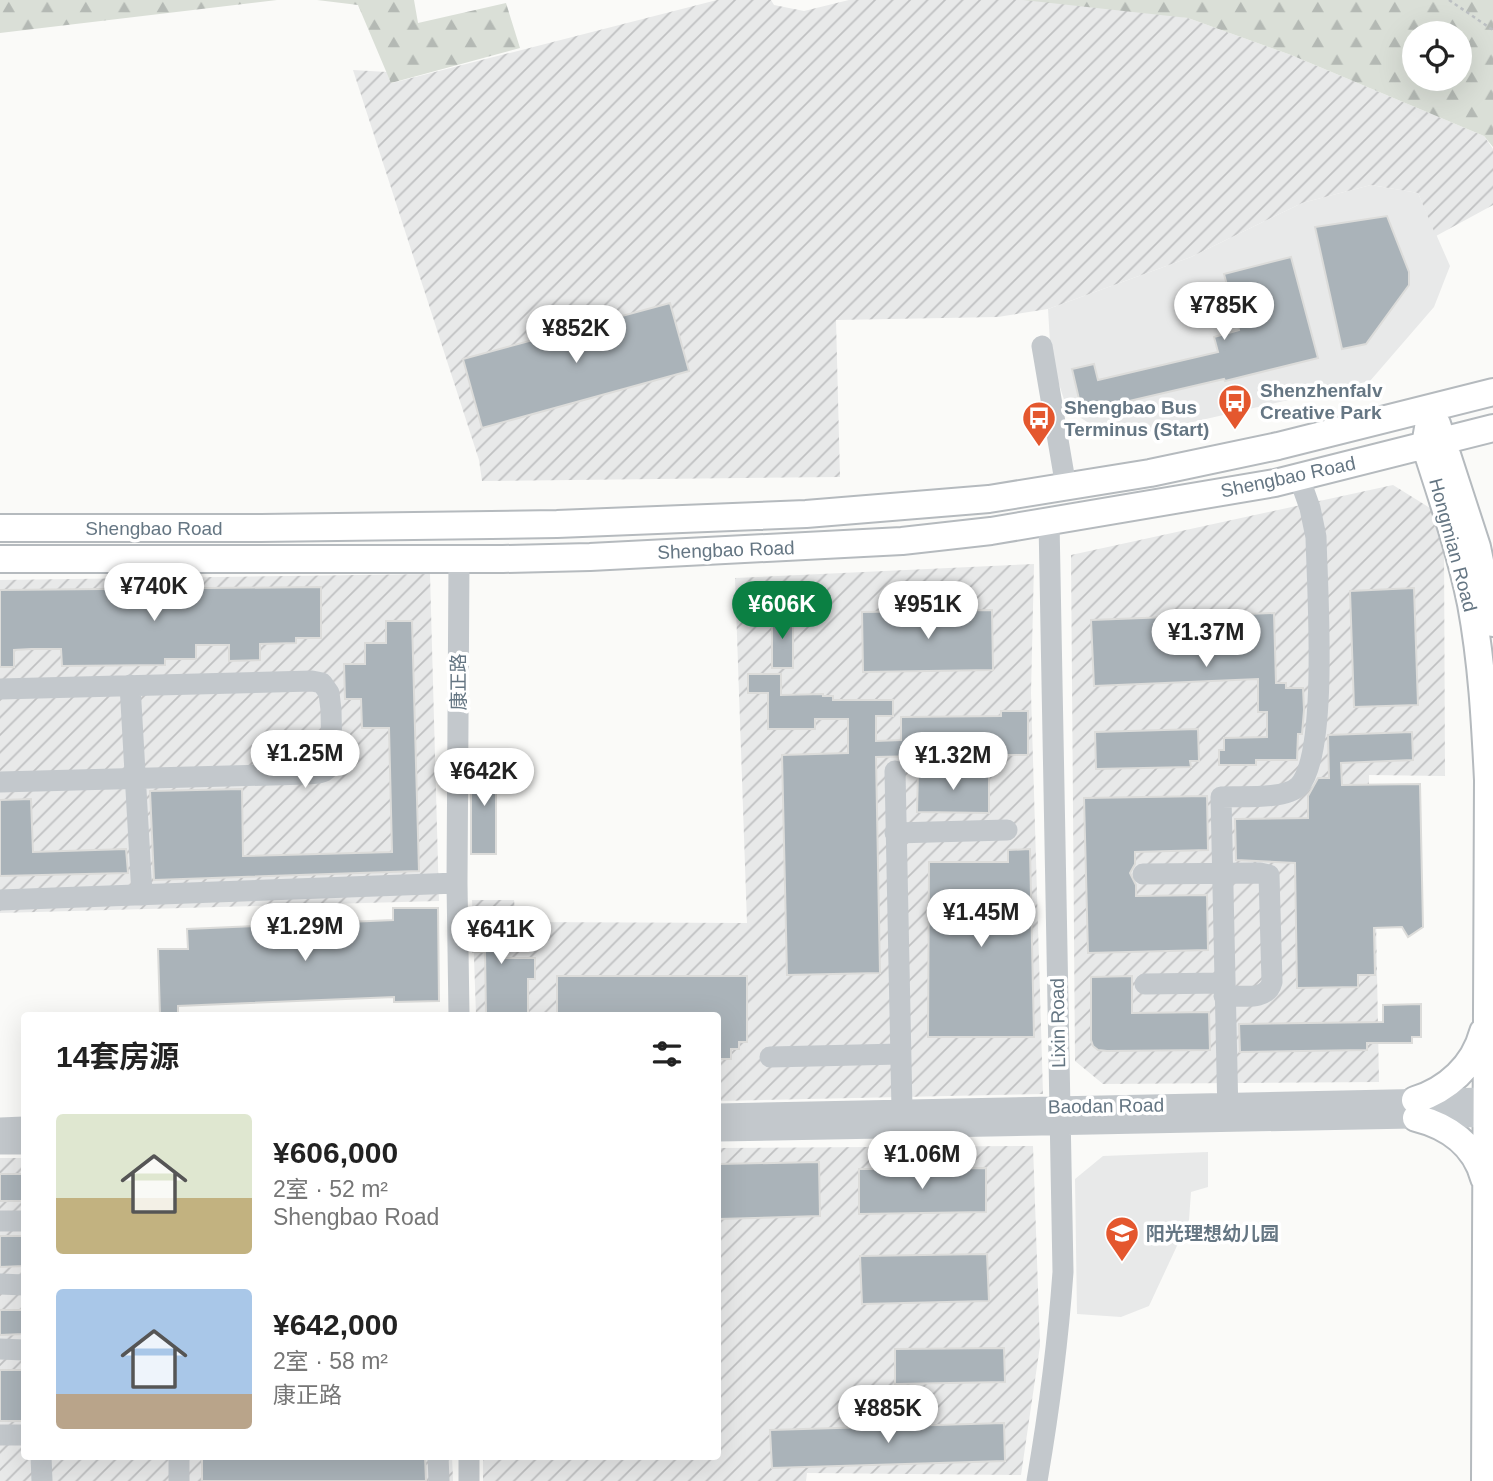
<!DOCTYPE html>
<html lang="zh">
<head>
<meta charset="utf-8">
<style>
	:root { --surface:#fff; --page:#f2f2f2; --text:#222; --muted:#767676; --accent:#0b8043 }
	body { margin:0; font-family:Arial,"Noto Sans SC",sans-serif; background:var(--page); color:var(--text); height:100vh; display:flex; flex-direction:column; font-size:26px; white-space:nowrap }
	* { box-sizing:border-box; margin:0 }
	p { font-size:23px; color:var(--muted) }
	.icon { flex:none; width:38px; height:38px; fill:none; stroke:currentColor; stroke-width:2; stroke-linecap:round; stroke-linejoin:round }
	.map { position:relative; flex:1; overflow:hidden }
	.sheet { position:absolute; left:21px; top:1012px; width:700px; height:448px; display:flex; flex-direction:column; background:var(--surface); border-radius:7px; box-shadow:0 7px 28px #0002 }
	.sheet>* { flex:none }
	.buttons { position:absolute; left:1402px; top:21px; display:grid; gap:14px }
	.buttons a { display:grid; place-items:center; width:70px; height:70px; border-radius:50%; background:var(--surface); box-shadow:0 7px 28px #0002; font-size:35px }
	.price { position:absolute; translate:-50% -60px; padding:0 16px; border-radius:24px; background:#fff; color:#222; font-size:23px; line-height:46px; filter:drop-shadow(0 2px 4px #0008) }
	.price::after { content:''; position:absolute; left:50%; top:42px; width:21px; height:16px; margin-left:-10px; background:inherit; clip-path:polygon(0 0,100% 0,50% 100%) }
	.price.active { background:var(--accent); color:#fff }
	ul { padding:0; list-style:none }
	li { display:flex; align-items:center; gap:21px; height:175px; padding:0 35px }
	li span { display:grid; place-items:center; flex:none; width:196px; height:140px; border-radius:7px; color:#555 }
	li>.icon { margin-inline-start:auto }
	span .icon { width:84px; height:84px; fill:#fffc; stroke-width:1 }
	li b { font-size:30px }
	h2 { display:flex; justify-content:space-between; align-items:center; height:84px; padding:0 35px; font-size:30px }
	.map>svg:first-child { display:block }
</style>
</head>
<body>
<div class="map">
<svg width="1493" height="1481" viewBox="0 0 1493 1481">
	<defs>
		<pattern id="industrial-furrows" width="10" height="10" patternUnits="userSpaceOnUse" patternTransform="scale(1.75)"><rect width="10" height="10" fill="#e8e9e9"/><path d="M-1 1l2-2M0 10L10 0M9 11l2-2" fill="none" stroke="#c0c1c2"/></pattern>
		<pattern id="forest-firs" width="22" height="20" patternUnits="userSpaceOnUse" patternTransform="scale(1.75)"><rect width="22" height="20" fill="#dadfd7"/><path d="M5 1l3.5 6h-7zM16 11l3.5 6h-7z" fill="#b4b9b4"/></pattern>
	</defs>
	<rect width="100%" height="100%" fill="#fafaf8"/>
	<path fill="#e8e9e9" d="M1371,185l47,8 32,73 -16,41 -64,74 -255,59 -48,-31 -16,-50 -3,-50 143,-52 111,-54z
		M1208,1152v35l-17,5 -2,28 -40,86 -28,11 -44,-3 -2,-135 28,-23z"/>
	<path fill="url(#industrial-furrows)" d="M717,0h54l3,5 30,6 45,-11h234l105,18 103,37 193,81 9,13v56l-57,31 -18,-43 -47,-8 -69,18 -111,54 -143,52 -50,8 -162,3 4,157 -358,4 -3,-21 -126,-390 34,2 5,11z
		M1393,485l37,23 14,37 1,231 -76,-1v125l7,18 3,164 -276,2 -28,-23 -4,-506z
		M1034,564l-3,129 12,401 -325,7v-86h-242l-4,-115h42l2,22 231,1 -12,-345z
		M430,574l9,327 -439,12v-333z
		M1033,1146l7,200 -19,129 -214,-2 -1,8h-323v-25h235v-308z
		M0,1158h24v298h428l1,25h-453z"/>
	<path fill="url(#forest-firs)" fill-rule="evenodd" d="M0,0h277l-277,33z
		M317,0h97l4,23 88,-20 14,45 -129,35 -33,-78z
		M1023,0h470v147l-9,-11 -193,-81 -103,-37zM1414,33h46v46h-46z"/>
	<path fill="#aab3b9" stroke="#dcdcda" stroke-width="2" d="M1387,216l22,56v13l-43,59 -24,5 -27,-122z
		M1291,257l27,101 -93,23 -1,-2 -142,33 -10,-43 22,-5 4,16 120,-28 -4,-15 25,-7 -15,-56z
		M670,303l19,68 -207,57 -19,-69z
		M321,587v51h-25v5l-36,1v16l-31,1v-16h-33v14h-31v6l-103,1 -1,-17h-30l-17,1v17h-14v-77z
		M1414,588l4,117 -64,2 -4,-116z
		M992,610l1,60 -130,2 -1,-60z
		M1274,613l2,70h10v5h17l1,22 -2,24h-4l-1,26h-41v5h-37v-15h5v-12l43,-1v-25h-9v-33l-164,7 -3,-66z
		M772,614h21v54h-21z
		M386,621h26l7,250 -265,9 -4,-89 92,-2 1,67 149,-4 -3,-124h-27l-1,-29h-16l-1,-35h21v-21h21z
		M748,674h33v21l42,-1v2h10v4h60v16h-17v25l25,-1v-23l100,-1v-5h27v44h-46v-15h-59v16l-47,1 4,216 -93,2 -5,-220 66,-2v-34h-33v10h-47v-36h-20z
		M1198,729l1,32h-9l1,6 -95,2 -1,-37z
		M1412,732l1,28 -72,3 1,22 78,-1 3,143 -15,10 -6,-10 -28,1 1,47h-17v12l-61,1 -2,-125 -59,-3 -1,-41 73,-1v-22l10,-18h11l-1,-43z
		M471,762h25v92h-25z
		M918,771l71,2v40l-72,-1z
		M1207,796l1,54 -73,2v12l-5,9 6,12v11l71,-1 1,55 -120,3 -4,-155z
		M31,799l2,53 93,-3 2,24 -128,3v-76z
		M1030,849l4,188h-106l1,-175h79v-12z
		M393,908h45l1,93 -45,1v-5l-216,9v9h-18l-2,-66h30l-1,-20 206,-9z
		M474,908l30,1 -1,49h32v21h-7v36h-42l-1,-63h-12z
		M557,976h190v66h-8v7h-8v10h-13v-44h-161z
		M1132,976v37l77,-1 1,38 -103,1 -9,-1 -5,-4 -2,-6v-63z
		M1421,1004v33h-9v6h-45v7l-127,2 -1,-28 144,-2v-17z
		M819,1162l1,54 -102,3v-55z
		M986,1168v44l-127,2v-45z
		M0,1174h24v27h-24z
		M0,1236h24v30l-24,1z
		M987,1254l2,47 -127,3 -2,-48z
		M0,1310h24v24l-24,1z
		M1004,1348l1,34 -110,2v-35z
		M0,1370h24v51h-24z
		M1004,1423l1,38 -233,7 -2,-38z
		M202,1456h223l1,25h-224z"/>
	<g fill="none" stroke-linecap="round" stroke-linejoin="round">
		<g stroke="#b5babe" stroke-width="30">
			<path id="major" d="M1437,424l40,123 16,76
				M1428,428l-3,17c17,53 35,105 46,159 11,59 14,117 17,176l-3,701
				M0,528h261l296,-4 249,-10 183,-15 161,-26 128,-27 215,-54
				M0,559h503l87,-2 312,-16 89,-10 284,-48 218,-55
				M1415,1100c32,-10 59,-34 68,-68
				M1416,1118c32,8 59,27 68,60"/>
		</g>
		<path stroke="#bbbfc2" stroke-width="2.5" stroke-dasharray="3.5 3.5" stroke-linecap="butt" d="M1449,0l44,30"/>
		<path stroke="#c3c8cc" stroke-width="21" d="M1042,346l24,141
			M459,559l-2,324 2,132
			M130,685l12,210
			M0,689l312,-8 10,2 7,10 2,17 1,49c-3,15 -12,14 -25,15l-307,8
			M895,771l7,339
			M895,833l112,-3
			M1143,874l117,-1 9,2 3,107c-5,20 -31,13 -48,14
			M0,900l457,-17
			M1145,984l79,-1
			M770,1057l130,-3
			M718,1114l768,-16 7,3
			M1228,1116l-7,-319c19,-1 64,3 78,-11 30,-33 18,-200 17,-249l-6,-29 -11,-31
			M0,1128l24,-1
			M718,1131l747,-14 21,-1 7,-3
			M0,1144h24
			M0,1221h24
			M0,1284l24,1
			M0,1349l24,1
			M0,1435h24
			M41,1456l1,25
			M179,1456v25
			M438,1456l1,25
			M469,1456v25
			M1037,1481c12,-70 21,-139 26,-209l-14,-751"/>
		<use href="#major" stroke="#fff" stroke-width="26"/>
	</g>
	<defs>
		<g id="bus-pin" transform="scale(1.75)"><path d="M0 17L-7.5 6A9.5 9.5 0 1 1 7.5 6Z" fill="#e4572e" stroke="#fff"/><path d="M-5-6H5V4H4V6H2V4H-2V6H-4V4H-5ZM-3.5-4V0h7V-4ZM-3.5 1.2v1.5H-2V1.2ZM2 1.2v1.5H3.5V1.2Z" fill="#fff"/></g>
		<g id="school-pin" transform="scale(1.75)"><path d="M0 17L-7.5 6A9.5 9.5 0 1 1 7.5 6Z" fill="#e4572e" stroke="#fff"/><path d="M0-5L7-2L0 1L-7-2ZM-4 1L0 2.5L4 1V4Q0 6-4 4Z" fill="#fff"/></g>
	</defs>
	<g fill-rule="evenodd">
		<use href="#bus-pin" x="1235" y="401"/>
		<use href="#bus-pin" x="1039" y="418"/>
		<use href="#school-pin" x="1122" y="1233"/>
	</g>
	<g text-anchor="middle" dominant-baseline="central" stroke-width="7" stroke-linejoin="round" paint-order="stroke">
		<g font-size="19" font-weight="bold" fill="#657683" stroke="#fff" text-anchor="start">
			<text x="1260" y="390">Shenzhenfalv<tspan x="1260" dy="22">Creative Park</tspan></text>
			<text x="1064" y="407">Shengbao Bus<tspan x="1064" dy="22">Terminus (Start)</tspan></text>
			<text x="1146" y="1233">阳光理想幼儿园</text>
		</g>
		<g font-size="19" fill="#657683" stroke="#fff">
			<text transform="translate(1288 477) rotate(-12)">Shengbao Road</text>
			<text x="154" y="528">Shengbao Road</text>
			<text transform="translate(1453 545) rotate(75)">Hongmian Road</text>
			<text transform="translate(726 550) rotate(-2)">Shengbao Road</text>
			<text transform="translate(458 682) rotate(-90)">康正路</text>
			<text transform="translate(1058 1023) rotate(-91)">Lixin Road</text>
			<text transform="translate(1106 1106) rotate(-1)">Baodan Road</text>
		</g>
	</g>
</svg>
<div class="buttons">
<a><svg class="icon" aria-label="locate" viewBox="0 0 24 24"><circle cx="12" cy="12" r="6"/><path d="M12 2v4M12 18v4M2 12h4M18 12h4"/></svg></a>
</div>
<b class="price" style="left:1224px;top:342px">¥785K</b>
<b class="price" style="left:576px;top:365px">¥852K</b>
<b class="price" style="left:154px;top:623px">¥740K</b>
<b class="price active" style="left:782px;top:641px">¥606K</b>
<b class="price" style="left:928px;top:641px">¥951K</b>
<b class="price" style="left:1206px;top:669px">¥1.37M</b>
<b class="price" style="left:305px;top:790px">¥1.25M</b>
<b class="price" style="left:953px;top:792px">¥1.32M</b>
<b class="price" style="left:484px;top:808px">¥642K</b>
<b class="price" style="left:981px;top:949px">¥1.45M</b>
<b class="price" style="left:305px;top:963px">¥1.29M</b>
<b class="price" style="left:501px;top:966px">¥641K</b>
<b class="price" style="left:922px;top:1191px">¥1.06M</b>
<b class="price" style="left:888px;top:1445px">¥885K</b>
<section class="sheet">
<h2>14套房源<svg class="icon" aria-label="filters" viewBox="0 0 24 24"><path d="M4 7h16M4 17h16"/><circle cx="9" cy="7" r="2"/><circle cx="15" cy="17" r="2"/></svg></h2>
<ul>
<li><span style="background:linear-gradient(#dfe7d0 60%,#c2b280 0)"><svg class="icon" aria-label="home" viewBox="0 0 24 24"><path d="M3 11l9-7 9 7M6 9v11h12V9"/></svg></span><div><b>¥606,000</b><p>2室 · 52 m²</p><p>Shengbao Road</p></div></li>
<li><span style="background:linear-gradient(#a9c7e8 75%,#b9a48a 0)"><svg class="icon" aria-label="home" viewBox="0 0 24 24"><path d="M3 11l9-7 9 7M6 9v11h12V9"/></svg></span><div><b>¥642,000</b><p>2室 · 58 m²</p><p>康正路</p></div></li>
</ul>
</section>
</div>
</body>
</html>
